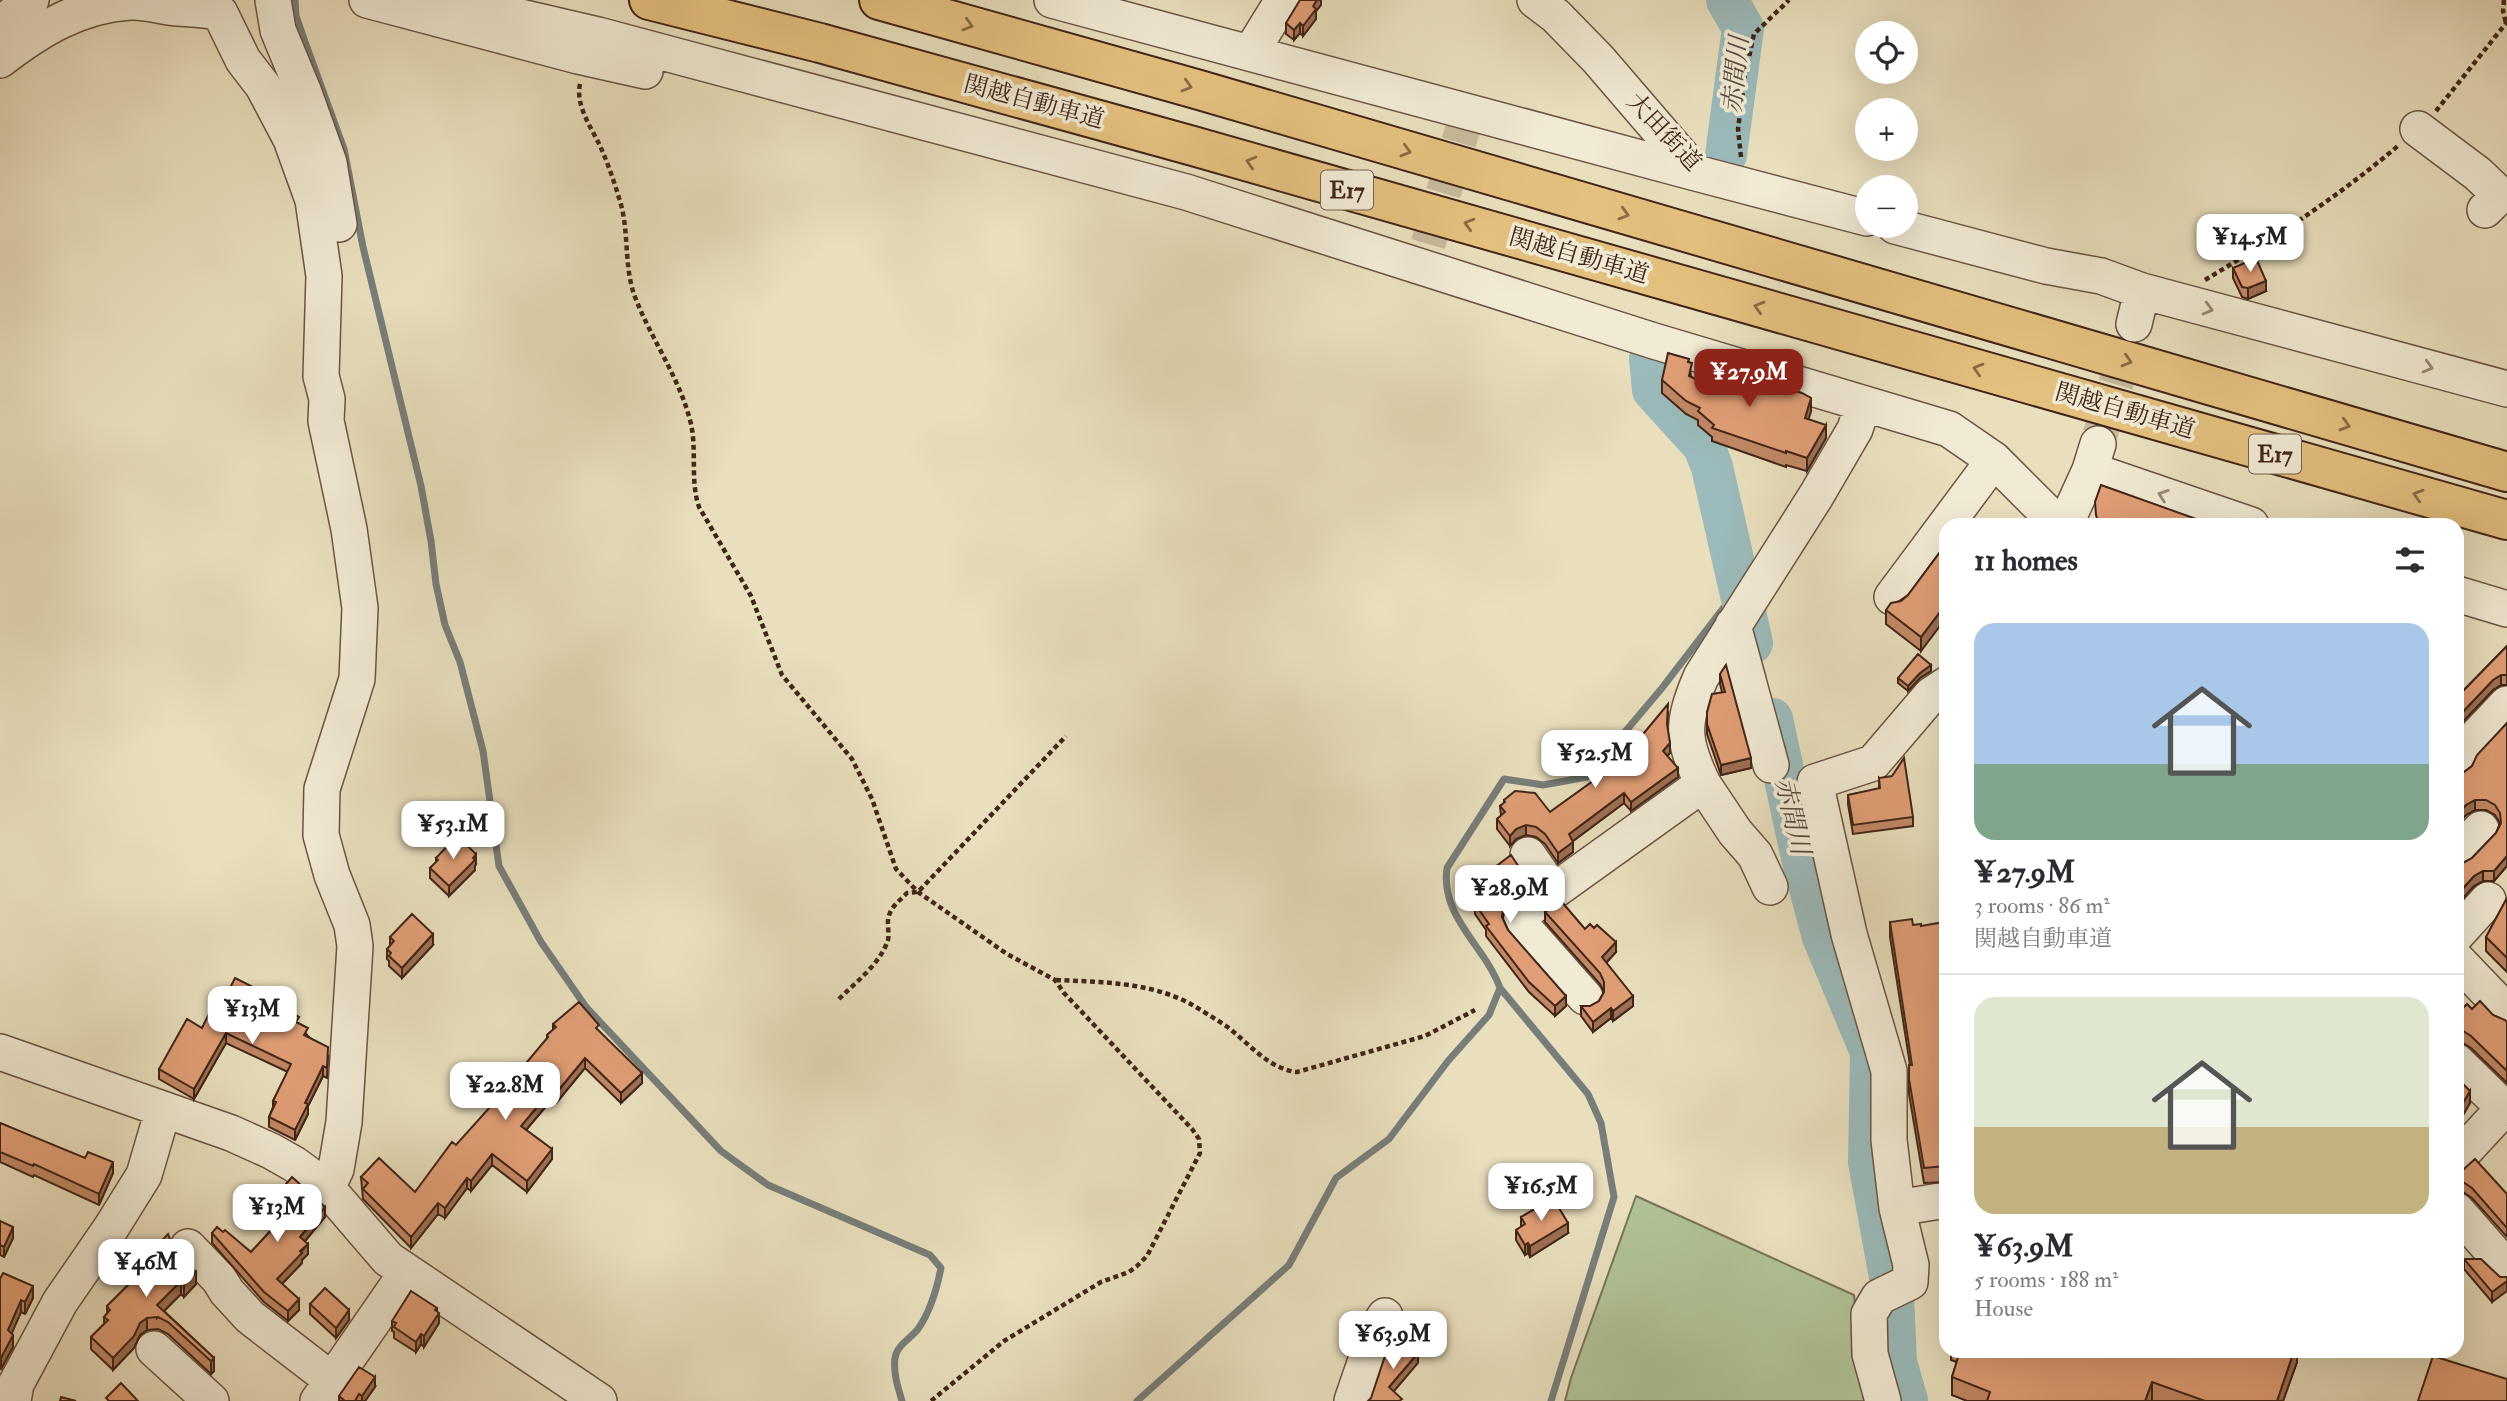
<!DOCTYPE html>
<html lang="en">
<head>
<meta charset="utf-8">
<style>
	:root { --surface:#fff; --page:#f2f2f3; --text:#2b2b33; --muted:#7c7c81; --line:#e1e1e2; --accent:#8f2418 }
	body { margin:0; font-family:"IM FELL Double Pica","Noto Serif JP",serif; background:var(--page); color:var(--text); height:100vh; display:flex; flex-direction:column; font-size:26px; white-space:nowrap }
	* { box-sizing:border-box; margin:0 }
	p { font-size:23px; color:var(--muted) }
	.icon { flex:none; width:38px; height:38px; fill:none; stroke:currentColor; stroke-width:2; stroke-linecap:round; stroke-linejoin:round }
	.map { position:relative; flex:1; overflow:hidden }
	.details { position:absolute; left:1939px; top:518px; width:525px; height:840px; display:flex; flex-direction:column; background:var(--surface); border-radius:21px; box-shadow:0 7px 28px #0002 }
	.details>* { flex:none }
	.buttons { position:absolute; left:1855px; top:21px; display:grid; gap:14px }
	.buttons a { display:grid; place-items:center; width:63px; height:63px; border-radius:50%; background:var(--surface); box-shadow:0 7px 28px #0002; font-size:35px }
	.price { position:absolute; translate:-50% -60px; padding:0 16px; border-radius:14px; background:#fff; color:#222; font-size:23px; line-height:46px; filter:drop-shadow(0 2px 4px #0008) }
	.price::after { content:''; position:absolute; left:50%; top:42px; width:21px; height:16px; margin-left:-10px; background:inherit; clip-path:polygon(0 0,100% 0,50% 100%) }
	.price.current { background:var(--accent); color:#fff }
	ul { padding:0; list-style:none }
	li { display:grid; align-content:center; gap:14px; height:371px; padding:0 35px }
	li+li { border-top:2px solid var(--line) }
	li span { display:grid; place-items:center; height:217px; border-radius:21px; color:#555 }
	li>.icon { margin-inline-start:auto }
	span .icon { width:126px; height:126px; fill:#fffc; stroke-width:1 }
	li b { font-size:30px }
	h2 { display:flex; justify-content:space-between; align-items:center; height:84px; padding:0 35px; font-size:30px }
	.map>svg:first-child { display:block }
</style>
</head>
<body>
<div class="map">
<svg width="2507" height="1401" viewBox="0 0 2507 1401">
	<rect width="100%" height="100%" fill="#e9dfbd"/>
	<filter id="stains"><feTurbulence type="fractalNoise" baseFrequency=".00286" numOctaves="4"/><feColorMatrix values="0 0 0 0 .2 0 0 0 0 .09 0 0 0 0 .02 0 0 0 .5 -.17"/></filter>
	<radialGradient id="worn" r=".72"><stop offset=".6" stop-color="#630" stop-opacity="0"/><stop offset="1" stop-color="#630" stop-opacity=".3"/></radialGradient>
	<path fill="#b0c396" stroke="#787457" stroke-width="2" d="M1636,1196l218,99 9,91 7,15h-305l6,-23z"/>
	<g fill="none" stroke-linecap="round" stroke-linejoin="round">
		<path stroke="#777e7a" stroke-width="7" d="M295,0l1,16 9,26 39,107 19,98 58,239 10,55 5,43 9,41 15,37 23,89 16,115 42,76 45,65 135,144 47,34 162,70 11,13c-4,20 -11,44 -23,61 -7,9 -21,16 -23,29 -2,14 3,30 7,43
			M1137,1401l152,-136 47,-87 53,-39 59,-78 41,-46 11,-27
			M1551,1401l63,-204 -13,-74 -13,-29 -88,-106c-15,-42 -60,-71 -53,-120l57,-89 39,6 44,-8 75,-89 70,-91"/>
		<path stroke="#9bbabb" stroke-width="42" d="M1726,155l17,-127 -16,-28
			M1650,359l3,31 51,56 8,21 40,176
			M1772,719l30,139 21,79 48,115 -2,110 23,126
			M1893,1294l3,68 11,39"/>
		<path stroke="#c7ba9c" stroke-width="35" stroke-dasharray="35 18" stroke-linecap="butt" d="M1428,244l35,-116
			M2100,435l34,-111"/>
		<g stroke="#6b5441" stroke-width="38">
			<path id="minor" d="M273,0l5,30 26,63 25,70 10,61
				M367,0l211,56 67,15
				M447,0l151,35 588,157 468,149 295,88 45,31 65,65
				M1052,0l644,173
				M1535,0l21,16 42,43 98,114 171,45
				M0,25l31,-25
				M1251,52l32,-52
				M0,60c39,-30 79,-55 130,-58 16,-1 32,5 48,6 15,1 28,1 42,5l23,47 20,26 28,53 22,61 11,76 -3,100 6,23 -1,22 23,108 11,79 -3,71 -35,110 -1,46 11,40 20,50 3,21 -11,176 -8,47 -9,19
				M2418,129l60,45 22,21 -15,15
				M1895,226l151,40 55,10 41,15 365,98
				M2134,324l8,-33
				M2090,470l161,55
				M2065,525l25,-55 8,-26
				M2457,594l50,15
				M1892,597l102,-137
				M1733,625l38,140
				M2457,763l1,-7 49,-52
				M1703,784l32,48 20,23 15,32
				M2457,854l24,-25
				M1528,855l25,36
				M2457,934l31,-34
				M2457,960l50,52
				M1585,997l-62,-70 -2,-6 2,-8 180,-129c-21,-44 -22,-60 -2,-107l115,-181 39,-67 8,-25
				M0,1052l231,81 40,18 23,13 33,24 61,71 211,142
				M2457,1062l47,46
				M2457,1159l50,-54
				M1897,1208l49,-8
				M2457,1211l50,57
				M188,1247l31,32 8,13 23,25 83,64
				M154,1349l57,52
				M13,1401l3,-17 44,-82 51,-74 33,-53 19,-65
				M318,1401l89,-129
				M1352,1401l25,-73 8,-12
				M1883,1401l-13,-47 -1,-40 10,-17 31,-15 1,-17 -14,-57 -8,-68v-69l-40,-137 -34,-152 58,-19 58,-68 15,-10"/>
		</g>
		<g stroke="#412518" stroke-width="42">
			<path id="highway" d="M649,0l171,43 373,103 1314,374
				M879,0l317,89 1311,383"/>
		</g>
		<path stroke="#412518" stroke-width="4.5" stroke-dasharray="5 3.5" stroke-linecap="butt" d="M2504,0l-1,11 3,12
			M580,84c-5,22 12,44 21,64 7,16 13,33 18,50 11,32 4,67 16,99 17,44 45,81 56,127 6,28 -1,57 8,83l52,89 31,79 70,84 20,40 24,70 22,23 89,62 48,26 9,13 128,136 7,10 1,14 -53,103 -10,10 -8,6 -28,10 -97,59 -73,60
			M2436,111l71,-89
			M1741,157l-3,-28 7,-53 9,-42 35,-34
			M2205,280c68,-41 133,-83 194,-135
			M1056,980c45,2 92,2 133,23 12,7 25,15 37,23 22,16 42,43 71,46l128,-36 50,-26
			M839,999c17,-17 41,-35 49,-59 1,-4 0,-11 0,-16 -1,-14 10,-22 19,-31l11,-1 148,-156"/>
		<use href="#minor" stroke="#f1ead4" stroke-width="35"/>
		<use href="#highway" stroke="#e4c07e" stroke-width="38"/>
	</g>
	<path fill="#c28865" stroke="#412518" stroke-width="2" d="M1321,0v5l-5,6v8l-13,17 -3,-3 -6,7 -8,-6v-11z
		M2233,268l33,23 -18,8 -6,-2 -9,-19z
		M1689,362l2,15 28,14 92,20 -3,8 18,19 -19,33 -21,-6v2l-74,-26v-4l-14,-12v-5l-12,-6 -24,-21v-13z
		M1946,544l-25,107 -35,-27v-14l22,-15z
		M2507,646v39h-6l-8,5 -36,38v-43l6,6z
		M1931,671l-11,7 -12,13 -10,-8v-5z
		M1720,674l31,94 -30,7 -14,-41v-22l15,-20 -2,-8z
		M1668,713l-1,14 3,26 -3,2 11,22 -47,34 -7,-8 -51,38v11l-15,11 -13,-19 -9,-7 -10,-2 -10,4 -6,7 -13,-17v-10l4,-3 -1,-10 4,-2v-4l46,12 74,-53v-2z
		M2507,723v143l-13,15h-11l-9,5 -11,-23 9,-5 24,-25 4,-10 -5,-8 -9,-5h-11l-9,5 -9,10v-52l7,-1 8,-6z
		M1879,778l34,39v9l-60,8 -5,-30v-9l31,-6z
		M436,858l40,6 -1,2v4l-26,26 -19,-18v-10l6,-5z
		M1472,886l53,1 -14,10 -7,10 -1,12 5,11 58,76 -11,10 -26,-24 -43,-56v-6l-11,-16v-4l-6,-7v-10l3,-3z
		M2507,898v74l-21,-21v-14z
		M1545,912l40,17 31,23 -10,11 27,43 -20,15 -2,-3 -18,14 -12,-16v-10h9l9,-5 5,-9 -4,-8 -55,-62z
		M1890,922l56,10v250l-22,1 -15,-89v-29h1l-20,-128z
		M390,937l43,8 -31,33 -13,-12v-5l-2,-2v-10l3,-3z
		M229,990l40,12 30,22 9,12 20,20 -1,22 -4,-2 -15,30v8l-13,26 -26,-13v-10l4,-10v-6l15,-29 -62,-29 -32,56 -35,-20v-10l43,-41z
		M2472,1009l21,6 14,7v61l-36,-35 -8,-5h-6v-29z
		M553,1024l46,8 43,51 -21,20 -36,-35 -28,34 -4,-4 -27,32 26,29 -25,33 -35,-27 -21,26 -4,-3 -22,30 -7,-4 -27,34 -48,-49 -2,-22 54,15 92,-103v-3l40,-47v-4l6,-5z
		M2457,1078l13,25 -7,12 -6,-3z
		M0,1123l113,50 -14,32 -65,-30 -1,2 -33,-15z
		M2457,1169l50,25v43l-35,-39 -9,-6h-6z
		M276,1196l49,21 -20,24 3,13 -6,6v3l-20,21 17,26 -11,11 -24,-19 -52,-59v-10l11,-1 28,20 35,-38 -10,-8z
		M1521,1217l47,16 -38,24 -2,-4 -3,2 -9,-15v-10l5,-3z
		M0,1221l13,17 -9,19 -4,-2z
		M173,1248l23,36 -12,13 -3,-3 -17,17 50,47v13l-3,3 -43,-40 -10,-5 -11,1 -7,5 -6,13 -21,22 -22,-21v-12l13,-13v-7l3,-4v-7l24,-24v-9z
		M2464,1259l36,18 -8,25 -28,-33z
		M0,1279l33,19 -8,16 -4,-2 -10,21 2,14 -12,22 -1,-1z
		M310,1304l39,16 -13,18 -26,-24z
		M437,1311l2,12 -15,24 -3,-3 -5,8 -22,-14v-6l-2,-1v-10z
		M1951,1351h346v11l-14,39h-316l-15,-6v-18l5,-15 -6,-2z
		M375,1387l-10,14h-26v-5z"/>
	<path fill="#9e6f53" stroke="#412518" stroke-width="2" d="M1317,0h4v5l-5,6v8l-13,17v-10l10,-20z
		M1300,23v10l-6,7v-10z
		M2266,281v10l-18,8v-11z
		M1811,398v13l-6,20v-13z
		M1826,425v13l-19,33v-13z
		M1946,604v14l-25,33v-14z
		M1931,665v6l-11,7 -12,13v-5l12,-13z
		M2501,675v10l-8,5 -36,38v-10l36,-38z
		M1670,743v10l-7,7v-9z
		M1751,758v10l-30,7v-10z
		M1678,768v9l-47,34v-9z
		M1624,793v10l-55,41v-10z
		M2475,800v10l-9,5 -9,10v-10l9,-10z
		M1526,825v10l-10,4 -6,7v-10l6,-7z
		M1573,842v10l-15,11v-10z
		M476,854v10l-1,2v4l-26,26v-10z
		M2507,856v10l-13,15v-10z
		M2483,871v10l-9,5 -17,19v-10l17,-19z
		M1525,876v11l-14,10 -7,10 -2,20 2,-30 7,-11z
		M433,934v11l-31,33v-10z
		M1616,942v10l-14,15v-10z
		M1566,996v10l-11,10v-10z
		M1633,996v10l-20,15v-10z
		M1611,1008v10l-18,14v-10z
		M226,1033v10l-32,56v-10z
		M585,1058v10l-28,34v-10z
		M323,1066v10l-15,30v8l-13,26v-10l10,-27z
		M642,1073v10l-21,20v-10z
		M553,1088v10l-32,38v-10z
		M2470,1091v12l-7,12v-12z
		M552,1149v10l-25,33v-11z
		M492,1154v11l-21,26v-10z
		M113,1162v11l-14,32v-11z
		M467,1178v10l-22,30v-10z
		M438,1203v11l-27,34v-11z
		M325,1207v10l-25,30v-10z
		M1568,1223v10l-38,24v-11z
		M13,1227v11l-9,19v-10z
		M1528,1243v10l-3,2v-10z
		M308,1244v10l-6,6v3l-25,26v-10z
		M196,1272v12l-12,13v-13z
		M181,1281v13l-24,24v-13z
		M2507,1281v10l-15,11v-10z
		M33,1286v12l-8,16v-12z
		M299,1299v11l-11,11v-10z
		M21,1300v12l-13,30v-12z
		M437,1308v9l2,-4v10l-15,24v-11z
		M349,1310v10l-13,18v-10z
		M147,1318v12l-7,5 -6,13 -21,22v-12l27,-35z
		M421,1334v10l-5,8v-10z
		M13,1335v12l-12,22v-11z
		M2294,1351h3v11l-14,39h-6z
		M1418,1353v10l-29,34v-10z
		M214,1358v13l-3,3v-13z
		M375,1377v10l-10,14h-3v-5z
		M2152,1382v19h-7z"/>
	<path fill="#e19e76" stroke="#412518" stroke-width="2" d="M1300,0h17l-4,6 3,3 -13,17 -3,-3 -6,7 -8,-7z
		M2256,258l10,23 -18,7 -6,-1 -9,-19z
		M1668,353l21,6 -1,3 4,1 -3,13 30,15 11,-20 30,15 3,-5 39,12 9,5 -6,20 21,7 -19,33 -21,-7v2l-74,-25 2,-3 -16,-14 2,-3 -14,-7 -24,-21z
		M2101,485l112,40h-114l-3,-10 -1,-13z
		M1946,544v60l-25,33 -35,-27 5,-7 10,-2 7,-6z
		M2507,646v29h-6l-8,5 -36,38v-33l6,6z
		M1918,654l13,11 -11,8 -12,13 -10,-8z
		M1726,665l25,93 -30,7 -14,-41v-12l5,-18 13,-2 -5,-18z
		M1668,704l-1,20 3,19 -7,8 15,17 -47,34 -7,-9 -55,41 4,8 -15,11 -13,-19 -9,-7 -10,-2 -10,4 -6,7 -13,-17 8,-7 -5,-6 5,-4 -1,-2 11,-9 20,2 15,19 75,-54 -1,-1z
		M2507,723v133l-13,15h-11l-9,5 -17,19v-32h6l9,-5 24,-25 5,-10 -1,-10 -5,-8 -9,-5h-11l-9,5 -9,10v-42l7,-1 8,-6 5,-11z
		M1904,758l9,59 -60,8 -5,-30 32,-7 -1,-10 13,-2z
		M457,836l19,18 -3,4 2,2 -26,26 -19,-18 8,-8 -2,-2z
		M1511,855l14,21 -14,10 -7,11 -2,20 6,13 58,66 -11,10 -26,-24 -43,-56 3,-2 -14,-20 2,-1 -8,-10 5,-4 -2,-3 2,-3z
		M2507,898v60l-21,-21z
		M1561,901l24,28 5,-5 4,4 3,-3 19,17 -14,15 31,39 -20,15 -2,-3 -18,14 -12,-16h9l9,-5 5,-9v-10l-4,-9 -55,-61z
		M412,914l21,20 -31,34 -13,-12 2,-3 -4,-4 7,-8 -4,-4z
		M1912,919l1,6 8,-1v2l23,-4 2,10v234l-22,2 -15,-89v-14h3l-22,-143z
		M235,978l34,17 -3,6 33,16 -3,5 12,6 -4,7 24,12 -1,21 -4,-2 -18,37 3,1 -13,26 -26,-13 7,-15 -3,-1 18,-37 -65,-31 -32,56 -35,-20 28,-50 15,9 20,-41 7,3z
		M2480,1001l13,14 12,5 2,2v49l-36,-35 -8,-5h-6v-17l10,-10 5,5z
		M579,1002l20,23 -3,3 46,45 -21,20 -36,-35 -28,34 -4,-4 -32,38 31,23 -25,32 -35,-27 -21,27 -4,-3 -22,30 -7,-5 -27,34 -48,-48 5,-6 -7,-6 18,-19 36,34 37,-50 4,3 52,-58 -1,-1 41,-49 -1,-2 9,-8 -3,-3z
		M2457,1078l13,13 -7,12 -6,-3z
		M0,1123l85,35 3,-6 25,10 -14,32 -65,-30 -1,2 -33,-14z
		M2475,1159l32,35v34l-35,-40 -9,-6h-6v-13h7z
		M292,1177l33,30 -25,30 8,7 -8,7 2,2 -25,26 22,20 -11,12 -24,-19 -52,-59 5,-6 6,5 2,-2 26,22 40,-43 -15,-13z
		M1553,1198l15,25 -38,23 -2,-3 -3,2 -9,-15 9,-6 -4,-7z
		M0,1221l13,6 -9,20 -4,-2z
		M168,1234l5,14 23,24 -12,12 -3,-3 -24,24 57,53 -3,3 -43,-39 -10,-5 -11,1 -7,5 -6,13 -21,22 -22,-21 17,-17 -4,-3 6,-7 -3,-4 29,-29 -5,-4z
		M2464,1259h17l19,18h7v4l-15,11z
		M3,1273l30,13 -8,16 -4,-2 -13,30 5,5 -12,23 -1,-1v-78z
		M325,1288l24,22 -13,18 -26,-24z
		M411,1291l26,17 -2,2 4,3 -15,23 -3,-2 -5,8 -22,-15 2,-4 -4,-2z
		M1400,1337l18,16 -29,34 13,12 -3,2h-31l3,-3 15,-45z
		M1960,1351h334l-17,50h-72l-53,-19 -7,19h-158l3,-9 -38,-15z
		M2433,1356l74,23v22h-89z
		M359,1367l16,10 -13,19 -3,-2 -4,7h-10l-6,-5z
		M121,1383l17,18h-29l-3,-3z
		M61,1397l15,4h-16z"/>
	<defs><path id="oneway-chevron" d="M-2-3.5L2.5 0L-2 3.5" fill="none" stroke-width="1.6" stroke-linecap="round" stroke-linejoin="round" transform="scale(1.75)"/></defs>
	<g stroke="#8a6b46">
		<use href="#oneway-chevron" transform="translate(968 25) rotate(16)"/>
		<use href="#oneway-chevron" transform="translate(1187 86) rotate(16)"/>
		<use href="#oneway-chevron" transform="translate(1406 151) rotate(16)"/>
		<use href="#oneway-chevron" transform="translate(1251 162) rotate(-164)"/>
		<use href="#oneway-chevron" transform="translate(1624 214) rotate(16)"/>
		<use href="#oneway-chevron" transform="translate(1469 224) rotate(-164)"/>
		<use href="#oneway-chevron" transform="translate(1759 307) rotate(-164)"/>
		<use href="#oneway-chevron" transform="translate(2127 361) rotate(16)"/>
		<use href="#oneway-chevron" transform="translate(1978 369) rotate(-164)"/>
		<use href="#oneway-chevron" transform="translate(2345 425) rotate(16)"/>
		<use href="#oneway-chevron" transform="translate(2418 495) rotate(-164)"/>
	</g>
	<g stroke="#998876">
		<use href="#oneway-chevron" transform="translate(2208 309) rotate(15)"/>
		<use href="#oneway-chevron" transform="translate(2428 367) rotate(15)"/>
		<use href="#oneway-chevron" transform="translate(2163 495) rotate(-161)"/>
	</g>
	<g text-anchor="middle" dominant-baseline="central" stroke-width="7" stroke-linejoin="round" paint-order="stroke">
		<g fill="#f1ead4" stroke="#766050" stroke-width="2">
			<rect x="1321" y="170.5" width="52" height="39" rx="5"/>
			<rect x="2249" y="434.5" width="52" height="39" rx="5"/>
		</g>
		<g font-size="23" font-weight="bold" fill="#412518">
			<text x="1347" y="190">E17</text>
			<text x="2275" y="454">E17</text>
		</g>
		<g font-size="24" fill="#412518" stroke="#f1ead4">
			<text transform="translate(1034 102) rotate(15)">関越自動車道</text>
			<text transform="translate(1664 132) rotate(47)">大田街道</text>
			<text transform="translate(1579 256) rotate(16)">関越自動車道</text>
			<text transform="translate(2125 411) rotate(16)">関越自動車道</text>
		</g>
		<g font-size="26" font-style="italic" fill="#584a41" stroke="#f1ead4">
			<text transform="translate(1736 75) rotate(-84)">赤間川</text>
			<text transform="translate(1792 816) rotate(77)">赤間川</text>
		</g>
	</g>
	<rect width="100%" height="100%" filter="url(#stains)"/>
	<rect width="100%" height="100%" fill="url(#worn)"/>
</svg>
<div class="buttons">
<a><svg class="icon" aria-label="locate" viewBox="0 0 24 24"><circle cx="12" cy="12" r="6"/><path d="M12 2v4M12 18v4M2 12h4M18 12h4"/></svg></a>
<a>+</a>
<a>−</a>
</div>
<b class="price" style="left:2250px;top:274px">¥14.5M</b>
<b class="price current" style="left:1749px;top:409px">¥27.9M</b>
<b class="price" style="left:1595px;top:790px">¥52.5M</b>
<b class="price" style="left:453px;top:861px">¥53.1M</b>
<b class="price" style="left:1510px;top:925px">¥28.9M</b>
<b class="price" style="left:252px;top:1046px">¥13M</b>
<b class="price" style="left:505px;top:1122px">¥22.8M</b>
<b class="price" style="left:1541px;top:1223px">¥16.5M</b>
<b class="price" style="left:277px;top:1244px">¥13M</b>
<b class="price" style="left:146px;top:1299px">¥46M</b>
<b class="price" style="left:1393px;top:1371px">¥63.9M</b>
<section class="details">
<h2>11 homes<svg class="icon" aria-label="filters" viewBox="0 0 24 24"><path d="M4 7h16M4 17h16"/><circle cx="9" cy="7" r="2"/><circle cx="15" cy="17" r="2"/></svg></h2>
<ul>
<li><span style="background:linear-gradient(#a9c7e8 65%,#7fa58c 0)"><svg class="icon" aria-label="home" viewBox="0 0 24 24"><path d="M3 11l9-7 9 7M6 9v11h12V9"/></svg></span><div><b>¥27.9M</b><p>3 rooms · 86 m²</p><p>関越自動車道</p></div></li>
<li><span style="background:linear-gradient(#dfe7d0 60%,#c2b280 0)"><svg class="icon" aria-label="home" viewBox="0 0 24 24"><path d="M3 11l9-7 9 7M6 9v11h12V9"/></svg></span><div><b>¥63.9M</b><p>5 rooms · 188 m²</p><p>House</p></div></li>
</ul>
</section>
</div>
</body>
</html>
